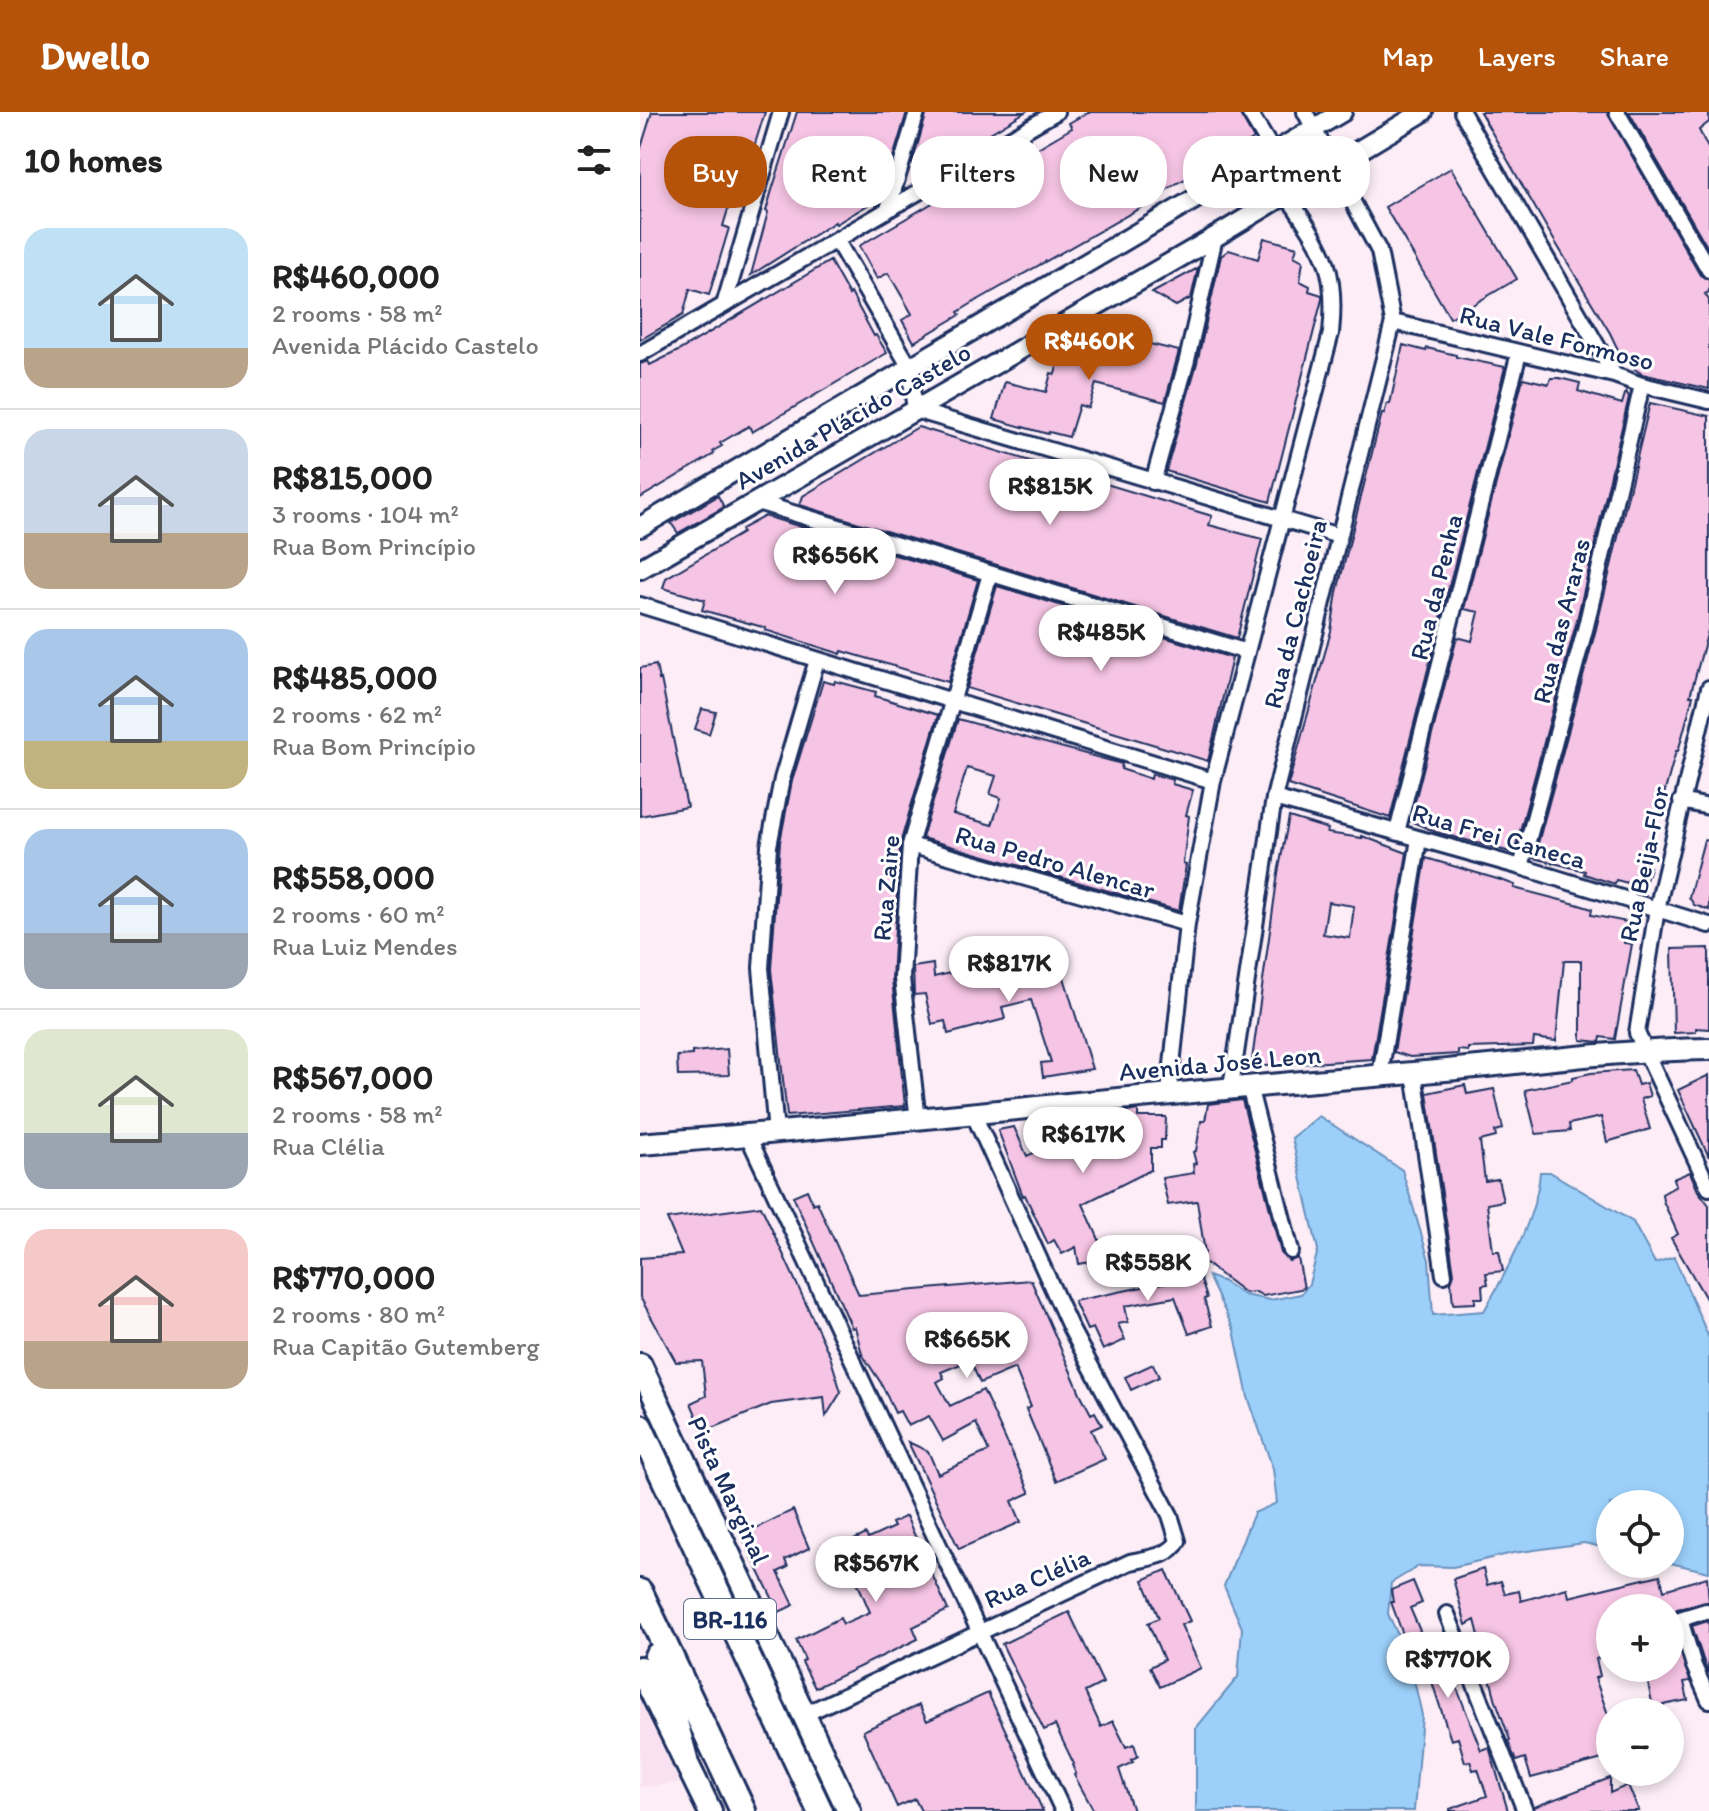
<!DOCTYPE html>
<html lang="en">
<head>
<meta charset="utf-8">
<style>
	:root { --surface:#fff; --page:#f2f2f2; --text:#222; --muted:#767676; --line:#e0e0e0; --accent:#b45309 }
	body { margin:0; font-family:Itim,sans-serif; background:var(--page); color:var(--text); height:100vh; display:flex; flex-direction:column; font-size:30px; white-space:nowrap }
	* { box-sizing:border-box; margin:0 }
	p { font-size:26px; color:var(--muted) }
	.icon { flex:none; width:44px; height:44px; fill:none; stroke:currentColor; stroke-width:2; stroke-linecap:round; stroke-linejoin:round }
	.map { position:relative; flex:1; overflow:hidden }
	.side { display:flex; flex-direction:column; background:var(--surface); width:640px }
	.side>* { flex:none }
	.top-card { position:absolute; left:24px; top:24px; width:760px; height:72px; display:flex; gap:16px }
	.tools { position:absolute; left:956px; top:1378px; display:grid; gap:16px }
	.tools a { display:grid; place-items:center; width:88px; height:88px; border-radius:50%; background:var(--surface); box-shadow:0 4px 12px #0003; font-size:40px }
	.price { position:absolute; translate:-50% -68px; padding:0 18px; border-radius:28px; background:#fff; color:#222; font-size:26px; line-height:52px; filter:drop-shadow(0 2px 4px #0008) }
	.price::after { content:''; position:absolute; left:50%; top:48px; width:24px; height:18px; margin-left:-12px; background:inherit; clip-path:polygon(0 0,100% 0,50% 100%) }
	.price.current { background:var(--accent); color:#fff }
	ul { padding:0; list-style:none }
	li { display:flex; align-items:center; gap:24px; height:200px; padding:0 24px }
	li+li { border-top:2px solid var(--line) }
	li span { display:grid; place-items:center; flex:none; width:224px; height:160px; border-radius:24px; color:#555 }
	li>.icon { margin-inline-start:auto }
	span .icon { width:96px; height:96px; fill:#fffc; stroke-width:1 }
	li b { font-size:34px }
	h2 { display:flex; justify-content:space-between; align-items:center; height:96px; padding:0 24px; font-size:34px }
	.chip { padding:0 28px; border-radius:32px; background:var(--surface); box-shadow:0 4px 12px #0003; font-size:28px; line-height:72px }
	.chip.current { background:var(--accent); color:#fff }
	header { display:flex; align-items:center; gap:48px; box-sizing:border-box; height:112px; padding:0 40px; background:var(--accent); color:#fff }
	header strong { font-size:38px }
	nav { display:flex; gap:44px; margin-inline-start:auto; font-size:28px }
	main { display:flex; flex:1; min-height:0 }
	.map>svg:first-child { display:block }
</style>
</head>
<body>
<header>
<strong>Dwello</strong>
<nav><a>Map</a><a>Layers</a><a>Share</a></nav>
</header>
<main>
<section class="side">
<h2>10 homes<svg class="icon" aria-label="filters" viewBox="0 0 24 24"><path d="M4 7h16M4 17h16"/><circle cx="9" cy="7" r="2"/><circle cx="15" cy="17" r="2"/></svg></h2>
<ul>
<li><span style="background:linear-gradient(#bfe0f5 75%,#b9a48a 0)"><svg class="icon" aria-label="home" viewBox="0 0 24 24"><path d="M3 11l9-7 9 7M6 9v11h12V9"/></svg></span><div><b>R$460,000</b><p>2 rooms · 58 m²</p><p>Avenida Plácido Castelo</p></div></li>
<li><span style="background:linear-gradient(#c9d6e8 65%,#b9a48a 0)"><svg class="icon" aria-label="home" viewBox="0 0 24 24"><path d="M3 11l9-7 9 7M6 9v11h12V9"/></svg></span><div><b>R$815,000</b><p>3 rooms · 104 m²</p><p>Rua Bom Princípio</p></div></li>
<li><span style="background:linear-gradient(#a9c7e8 70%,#c2b280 0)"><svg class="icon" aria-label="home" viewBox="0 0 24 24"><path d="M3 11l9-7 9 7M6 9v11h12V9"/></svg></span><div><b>R$485,000</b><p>2 rooms · 62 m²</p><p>Rua Bom Princípio</p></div></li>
<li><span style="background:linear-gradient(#a9c7e8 65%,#9aa5b1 0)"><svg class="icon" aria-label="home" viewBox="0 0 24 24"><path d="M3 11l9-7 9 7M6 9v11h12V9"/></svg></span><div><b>R$558,000</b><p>2 rooms · 60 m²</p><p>Rua Luiz Mendes</p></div></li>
<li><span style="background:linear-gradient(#dfe7d0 65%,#9aa5b1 0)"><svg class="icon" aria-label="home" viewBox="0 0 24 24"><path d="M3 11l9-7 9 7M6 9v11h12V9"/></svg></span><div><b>R$567,000</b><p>2 rooms · 58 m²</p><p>Rua Clélia</p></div></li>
<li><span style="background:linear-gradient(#f6c9c9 70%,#b9a48a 0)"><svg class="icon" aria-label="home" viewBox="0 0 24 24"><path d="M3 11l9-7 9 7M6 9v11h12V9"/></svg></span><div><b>R$770,000</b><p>2 rooms · 80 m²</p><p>Rua Capitão Gutemberg</p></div></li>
</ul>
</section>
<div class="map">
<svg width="1069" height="1699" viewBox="0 0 1069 1699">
	<rect width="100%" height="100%" fill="#fcedf7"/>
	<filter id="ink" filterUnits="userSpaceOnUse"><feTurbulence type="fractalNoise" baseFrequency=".0125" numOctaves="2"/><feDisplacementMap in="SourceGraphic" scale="16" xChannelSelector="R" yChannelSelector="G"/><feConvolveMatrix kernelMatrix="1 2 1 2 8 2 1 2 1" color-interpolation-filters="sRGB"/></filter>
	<g filter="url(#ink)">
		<path fill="#fae1f1" d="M0,1588l40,83 -40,4z"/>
		<path fill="#9cd0fa" stroke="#6890bc" stroke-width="2" d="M679,1004l83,54 27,90 4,55 51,-4c22,-38 53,-95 56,-139h10l83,50 22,41 19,-6 35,81v234l-39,-9v-59h-60v45l-26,-6 -71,10 -60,14 -34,-1 -28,17 -3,31 21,44 13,57 -8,96h-218v-83l42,-51 4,-49 -18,-42 30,-73 23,-10 -4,-34 -25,-72 -14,-67 -26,-54 14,5 22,14 26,5 31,-6 8,-10 9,-34 -26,-112z"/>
		<path fill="#f6c4e4" stroke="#1b2f5e" stroke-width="2" fill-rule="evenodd" d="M12,0h113l-27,86 -6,-2 -9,30 6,2 -20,67 -19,-6 -7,26 -43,25v-189z
			M157,0h110l-21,69 -3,-1 -7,20 -40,24 -1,-2 -84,53 17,-63 -2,-1 6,-21z
			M287,0h98l-93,56 -20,-4z
			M448,0h151l15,27 -59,38 -2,-2 -14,7 -19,12 1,2 -185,105 -18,11 2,3 -46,27 -12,-22 10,-6 -16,-28 -8,-13 -11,6 -18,-33 174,-102 3,5 36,-21 -3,-5z
			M840,0h127l93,163 9,5v12l-4,2 4,6v89l-67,-15 -12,-8 -10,-12 -10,-21 -62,-103z
			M989,0h80v10l-10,8 10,20v100z
			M811,56l66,111 -67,39 -65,-111z
			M624,126l33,9 -3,9 9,5 -3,20 10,5 -1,5 13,4v4l-52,203 -104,-31 31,-108 24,-107 8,-6 29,9z
			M190,149l19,34 2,-2 23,43 2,-1 11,18 -135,79 -3,-6 -29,17 2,3 -9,5 1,3 -74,44v-134l8,-3 2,4 28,-14z
			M558,156l-7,30 -15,8 -24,-13z
			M472,208l-4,14 71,17 -14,51 -69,-18 -8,24 -9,-3 -10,32 -20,-5 -1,2 -54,-15 11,-37 41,10 5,-19 4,1 7,-24 21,6 6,-23z
			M763,233l23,6 1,-3 29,7v2l49,10 -115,451 -102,-33 43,-154 6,-39 45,-179 2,1 3,-10h3z
			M883,266l26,6 2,-6h8l21,5 -2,8 44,13 4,-13 3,6 -53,227 -62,229 -78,-21 -26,-11 47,-184 15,4 7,-29 -15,-3z
			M1010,291l59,13v211l-19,69h3l-12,45 -3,10h-2l-26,94 -5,21 5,1 -6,20 -28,-7 -1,4 -31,-10 1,-3 -51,-13 62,-229z
			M278,315l294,89 -3,9 53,14 -25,99 -437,-133 3,-9z
			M78,384l6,11 -46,26 -7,-10z
			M125,404l213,64 -30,102 -106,-31 -1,3 -76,-24 1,-2 -64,-18 3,-10 -42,-12 3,-10 76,-45 -1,-4z
			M357,474l235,72 -24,103 -241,-73z
			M16,553l3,15 2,-1 26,128 -47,9v-148z
			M183,569l11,3 1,-3 41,11 -1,4 63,19 -38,129 -8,135 13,127 -118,10 -16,-147 9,-127 12,-61z
			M62,597l14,3 -7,22 -14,-5z
			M318,607l164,45 -1,5 30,10 1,-5 21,6 -1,4 21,6 -7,25 3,1 -6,48 3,1 -7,46 -257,-73zM327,656l29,8 -6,18 11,4 -9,27 -39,-11z
			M649,705l39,12 -1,4 35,5v-2l45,17 -35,206 -121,8 27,-194zM688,790l26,4 -4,32 -27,-4z
			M1064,728l5,1v69l-15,-5 -5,-8z
			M786,746l78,23 11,4 -1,3 62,16 16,5 -1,6 36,7 -3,21 8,1 -17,95 -14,-2 -1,5 -19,-2v-79h-17l-8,80 -22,-3 -1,8 -65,2v3l-10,-1v4l-48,3 -16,-5z
			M1069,836v81l-13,-1v4l-22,1 -2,-84z
			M416,839l36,118 -49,8 -2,-14 10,-1 -20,-62 -29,7 3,12 -57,15 -3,-13 -13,3 -7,-30 -11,1 -1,-28 20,-3 1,13 80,-20 4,15 27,-7 -3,-13z
			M87,937l2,26 -51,1 -1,-20 15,-1v-3z
			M993,958l5,15 8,-2 4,13 -9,3 9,30 -43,13 -6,-25 -32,7 1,7 -34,3 -11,-44 48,-10v-3l18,-4z
			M1069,963v82l-31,-67z
			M825,973l2,9 27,-5 9,40 -8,2 1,6 -16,4 5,40 13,-2 5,22 -16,3 6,47h6l4,20 -17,2 2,11 -6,1 1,13h-8v5l-22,1 -2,-22 3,-8 -27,-181z
			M602,988l39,153 8,8 9,-3 6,30 -4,1 -37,7 -7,-4 -11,1 -49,-37 9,-3 -8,-52 -29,4 -6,-27 32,-5 -1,-9 3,-1 -3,-11 3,-1 5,-30h4l3,-17z
			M498,998v7h28l-1,23h-4v8h-10v22l-68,34 18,40 14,-3 3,16 -39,7 -3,-17 -14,7 -8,-14 -6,4 -23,-49 -2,1 -25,-66 16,-3 13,29 37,-17 -1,-3 12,-6 -2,-5 22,-7z
			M1050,1060l8,19 11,14v99l-38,-66 7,-4 -15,-33 -1,-7 14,-8 -3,-7z
			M167,1078l6,14 4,-2 42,93 172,-15 49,113 11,21 4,-2 7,13 -11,5 14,29 -49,22 -30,-72 5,-2 -16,-39 -35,15 -10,-23 -29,12 3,6 -7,4 13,24 33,-16 47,103 -18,8 9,21 -62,27 -51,-107 20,9 10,23 51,-23 -13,-28 -33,18 -14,-25 -21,10 -8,-15 -5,2 -14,-30 -19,-29 -7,-27 -3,1 -59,-132z
			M121,1094l69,150 11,36 -15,24 -2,-19 -53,7 -68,28 -12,-29 15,-7 -4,-35 -26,1 -36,-65v-39l42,-3 -15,-36z
			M553,1144l14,42 -3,1 8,27 -23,8 -14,-37 -50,9 3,16 -10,2 7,16 -22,10 -10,-22 -6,2 -13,-29 98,-20 -5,-17z
			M513,1252l6,13 -28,13 -6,-13z
			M153,1398l16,38 -24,12 3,7 -10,5 16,33 -15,7 -34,-69 6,-3 -1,-4 4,-2 -2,-4z
			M266,1404l42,94 -35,17 5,12 -103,49 -13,-26 3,-2 -9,-20 44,-22 3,6 27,-12 -23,-54 -15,8 -5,-13 39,-19 2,5 26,-12 -2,-4z
			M843,1457l4,16 14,-4 4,13 14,-3 2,10 46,-13 2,9 91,-22 4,15 43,-13 2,25 -32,7 -7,8 20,64 -6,1 4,18 -35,7 -6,-28 5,-1 -2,-10h20v-60h-60v47l-14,4 4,17 -5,2 15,42v37l-79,21 -6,-20 -9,3 -8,-20 2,-1 -14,-39 -21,-81 -9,5 -13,-46z
			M526,1458l24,51 -9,4 20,43 -41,19 -10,-20 14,-7 -16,-37 11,-5 -16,-38z
			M773,1469l9,22 -12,5 17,39 12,-5 42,108 8,-3 19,64h-58v-2l37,-13 -9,-27 -5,1 -3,-9 -5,1 -7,-24 -7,2 -20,-61 -4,2 -4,-10 -6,2 -26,-71h2l-2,-12z
			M429,1500l34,71 -18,9 16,35 12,-6 13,26 8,-3 4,12 -7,4 2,2 -14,7 14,42h-39l-20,-36 2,-1 -4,-9 2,-1 -19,-39 -11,5 -42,-86z
			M1068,1509l1,5 -1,48 -16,-48z
			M348,1581l55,118h-122l-6,-12 -18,8 -34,-76 56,-26 8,16z
			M970,1666v15l18,-8 11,26h-104l-1,-4z"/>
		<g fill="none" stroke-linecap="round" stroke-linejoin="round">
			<g stroke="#1b2f5e" stroke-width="20">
				<path id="minor" d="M609,0l25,41
					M822,0l152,263
					M977,0l92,158
					M248,97l29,-97
					M197,129l72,125 6,44 424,126
					M84,193l57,-193
					M753,210l221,53 28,10 67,16
					M0,242l416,-242
					M513,370l34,-122 28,-123
					M117,390l490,150
					M0,493l573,176
					M1069,576l-52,221 -20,124 72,155
					M634,686l247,69 188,58
					M1041,689l28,6
					M757,720l122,-479
					M270,733l277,79
					M881,755l65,-241 56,-241
					M774,961l30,202
					M740,963l39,-236
					M609,974l42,165
					M591,975l43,-289 119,-476 -14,-71 -74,-139
					M529,981l18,-169 26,-143 118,-448c7,-68 -9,-85 -45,-139
					M278,1009l-16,-143 8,-133 80,-271
					M136,1021l-15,-165 8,-122 13,-67 35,-119
					M108,1024l315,675
					M1066,1499l-26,8 14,47 15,34
					M807,1502l78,197
					M163,1603l327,-153c16,-4 40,-5 48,-21l-8,-26 -99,-186 -97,-214"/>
			</g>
			<g stroke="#1b2f5e" stroke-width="24">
				<path id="tertiary" d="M0,415l702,-415
					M0,457l575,-332 208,-125"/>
			</g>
			<g stroke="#1b2f5e" stroke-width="26">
				<path id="secondary" d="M0,1032c258,-20 515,-52 773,-71 99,-8 197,-23 296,-24"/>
			</g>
			<g stroke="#1b2f5e" stroke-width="28">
				<path id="primary" d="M0,1253l209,446
					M0,1556l70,143"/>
			</g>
			<g stroke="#1b2f5e" stroke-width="30">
				<path id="trunk" d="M0,1315l180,384
					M0,1480l103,219
					M17,1544l28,103"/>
			</g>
			<use href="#minor" stroke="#fff" stroke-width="14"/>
			<use href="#tertiary" stroke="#fff" stroke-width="18"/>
			<use href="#secondary" stroke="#fff" stroke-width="20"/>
			<use href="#primary" stroke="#fff" stroke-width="22"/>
			<use href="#trunk" stroke="#fff" stroke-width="24"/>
		</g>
	</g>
	<g text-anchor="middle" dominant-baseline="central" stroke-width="6" stroke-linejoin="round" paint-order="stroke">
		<rect fill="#fff" stroke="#5f6d8e" stroke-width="2" x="44" y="1487" width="92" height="40" rx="6"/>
		<g font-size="24" font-weight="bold" fill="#1b2f5e">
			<text x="90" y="1507">BR-116</text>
		</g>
		<g font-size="26" fill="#1b2f5e" stroke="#fff">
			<text transform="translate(917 226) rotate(14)">Rua Vale Formoso</text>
			<text transform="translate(213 304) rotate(-30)">Avenida Plácido Castelo</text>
			<text transform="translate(796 475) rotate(-76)">Rua da Penha</text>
			<text transform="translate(655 502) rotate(-76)">Rua da Cachoeira</text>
			<text transform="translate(921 509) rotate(-76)">Rua das Araras</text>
			<text transform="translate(859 724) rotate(16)">Rua Frei Caneca</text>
			<text transform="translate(415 750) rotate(16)">Rua Pedro Alencar</text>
			<text transform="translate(1004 752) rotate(-78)">Rua Beija-Flor</text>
			<text transform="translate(246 776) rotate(-85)">Rua Zaire</text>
			<text transform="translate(580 951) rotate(-5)">Avenida José Leon</text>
			<text transform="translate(89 1378) rotate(65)">Pista Marginal</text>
			<text transform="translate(397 1466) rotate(-24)">Rua Clélia</text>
		</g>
	</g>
</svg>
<div class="tools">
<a><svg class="icon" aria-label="locate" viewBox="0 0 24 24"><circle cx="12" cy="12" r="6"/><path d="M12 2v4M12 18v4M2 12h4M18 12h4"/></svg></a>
<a>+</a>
<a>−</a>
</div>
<b class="price current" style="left:449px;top:270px">R$460K</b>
<b class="price" style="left:410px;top:415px">R$815K</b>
<b class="price" style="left:195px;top:484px">R$656K</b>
<b class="price" style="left:461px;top:561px">R$485K</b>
<b class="price" style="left:369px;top:892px">R$817K</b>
<b class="price" style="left:443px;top:1063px">R$617K</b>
<b class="price" style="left:508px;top:1191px">R$558K</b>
<b class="price" style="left:327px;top:1268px">R$665K</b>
<b class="price" style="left:236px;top:1492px">R$567K</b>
<b class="price" style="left:808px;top:1588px">R$770K</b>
<div class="top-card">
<a class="chip current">Buy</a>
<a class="chip">Rent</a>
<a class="chip">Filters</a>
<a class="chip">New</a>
<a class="chip">Apartment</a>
</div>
</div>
</main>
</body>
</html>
